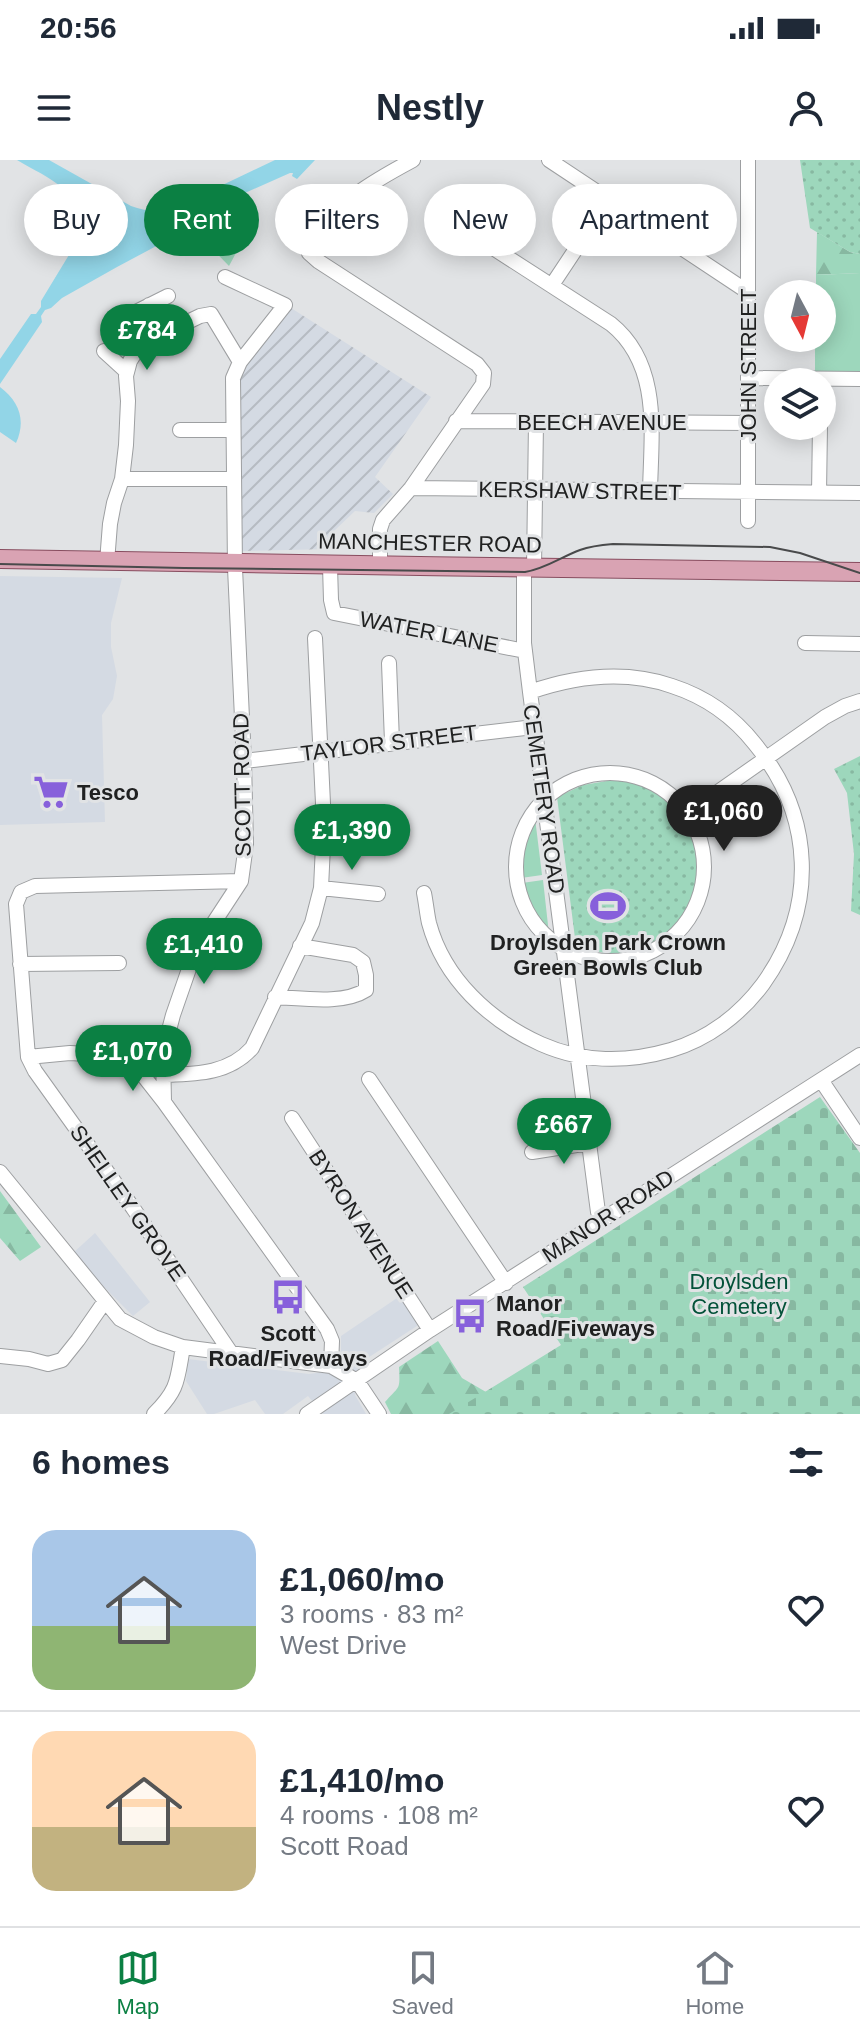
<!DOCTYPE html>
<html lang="en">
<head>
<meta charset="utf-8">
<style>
	:root { --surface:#fff; --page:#f6f6f7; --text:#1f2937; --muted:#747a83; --line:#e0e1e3; --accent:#0b8043 }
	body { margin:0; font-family:Arial,sans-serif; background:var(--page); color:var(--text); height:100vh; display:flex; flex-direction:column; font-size:30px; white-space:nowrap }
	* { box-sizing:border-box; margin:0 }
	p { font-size:26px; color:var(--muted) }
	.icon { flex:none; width:44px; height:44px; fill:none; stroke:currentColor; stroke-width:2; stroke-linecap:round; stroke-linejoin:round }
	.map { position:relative; height:1254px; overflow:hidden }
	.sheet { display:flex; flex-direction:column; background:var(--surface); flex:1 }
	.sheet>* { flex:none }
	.guide { position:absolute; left:24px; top:24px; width:812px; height:72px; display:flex; gap:16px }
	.needle { width:52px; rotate:173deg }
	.tools { position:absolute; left:764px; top:120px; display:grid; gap:16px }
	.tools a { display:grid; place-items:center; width:72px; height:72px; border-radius:50%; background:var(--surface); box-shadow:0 4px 20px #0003; font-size:40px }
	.price { position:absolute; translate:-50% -68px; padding:0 18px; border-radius:28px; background:var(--accent); color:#fff; font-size:26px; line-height:52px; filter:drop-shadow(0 2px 4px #0008) }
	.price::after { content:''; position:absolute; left:50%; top:48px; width:24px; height:18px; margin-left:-12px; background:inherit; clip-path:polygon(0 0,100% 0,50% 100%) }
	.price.on { background:#222; color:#fff }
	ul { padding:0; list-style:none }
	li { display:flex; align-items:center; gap:24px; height:200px; padding:0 32px }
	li+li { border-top:2px solid var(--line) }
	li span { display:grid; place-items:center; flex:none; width:224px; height:160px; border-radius:24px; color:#555 }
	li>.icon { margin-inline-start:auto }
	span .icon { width:96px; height:96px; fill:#fffc; stroke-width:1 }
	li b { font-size:34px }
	h2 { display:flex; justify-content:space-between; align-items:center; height:96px; padding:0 32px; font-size:34px }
	.chip { padding:0 28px; border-radius:36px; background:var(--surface); box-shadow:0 4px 20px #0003; font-size:28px; line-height:72px }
	.chip.on { background:var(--accent); color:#fff }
	.status { display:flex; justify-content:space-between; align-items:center; height:56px; padding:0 40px; background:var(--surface); direction:ltr }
	.status svg { height:22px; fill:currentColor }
	header { display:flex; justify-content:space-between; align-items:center; height:104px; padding:0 32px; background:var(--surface); font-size:36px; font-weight:700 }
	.tabs { display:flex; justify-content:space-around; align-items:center; height:112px; border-top:2px solid var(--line); background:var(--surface); font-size:22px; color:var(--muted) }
	.tabs a { display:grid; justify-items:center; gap:4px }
	.tabs .on { color:var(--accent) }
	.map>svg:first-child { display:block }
</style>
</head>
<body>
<div class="status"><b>20:56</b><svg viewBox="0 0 49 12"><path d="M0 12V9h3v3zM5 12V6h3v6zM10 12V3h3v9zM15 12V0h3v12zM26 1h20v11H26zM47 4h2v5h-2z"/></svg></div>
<header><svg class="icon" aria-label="menu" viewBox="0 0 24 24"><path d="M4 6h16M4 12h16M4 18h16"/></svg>Nestly<svg class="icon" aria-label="person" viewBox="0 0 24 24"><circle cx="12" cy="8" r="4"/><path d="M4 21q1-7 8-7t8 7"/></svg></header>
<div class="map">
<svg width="860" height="1254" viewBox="0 0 860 1254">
	<defs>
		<pattern id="industrial-furrows" width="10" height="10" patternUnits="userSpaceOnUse" patternTransform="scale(2)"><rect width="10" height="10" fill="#d4dae3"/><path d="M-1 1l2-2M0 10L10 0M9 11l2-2" fill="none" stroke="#b6bbc2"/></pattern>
		<pattern id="forest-firs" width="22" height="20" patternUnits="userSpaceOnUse" patternTransform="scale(2)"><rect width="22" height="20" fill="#9dd7bc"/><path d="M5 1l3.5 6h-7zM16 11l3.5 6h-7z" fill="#87b8a1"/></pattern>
		<pattern id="cemetery-stones" width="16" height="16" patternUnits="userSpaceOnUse" patternTransform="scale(2)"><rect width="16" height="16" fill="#9dd7bc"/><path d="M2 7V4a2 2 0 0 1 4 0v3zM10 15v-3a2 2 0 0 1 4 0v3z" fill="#87b8a1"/></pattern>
		<pattern id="park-dots" width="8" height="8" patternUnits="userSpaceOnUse" patternTransform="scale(2)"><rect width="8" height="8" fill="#9dd7bc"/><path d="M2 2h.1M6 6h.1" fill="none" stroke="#87b8a1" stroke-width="1.8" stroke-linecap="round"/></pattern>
	</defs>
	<rect width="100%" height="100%" fill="#e1e3e5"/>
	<path fill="#d4dae3" d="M0,416l122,2 -11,45v24l6,29 -4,23 -11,16 3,107 -105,3z
		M95,1073l55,69 -17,14 -32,-32 -28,-31z
		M400,1136l20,28 -57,37 -7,16 -1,18 11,19h-43l-15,-18 -25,18h-18l-10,-14 -41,14h-7l-21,-33 2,-22 121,15 22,-3 10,-20v-15z"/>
	<path fill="url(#industrial-furrows)" d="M291,148l140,89 -56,80 18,17 -19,19 -19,-2 -21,20 -4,18 -91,2 -1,-170 10,-18z"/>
	<path fill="#9dd7bc" d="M230,42l4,4 8,4 8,21 -6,7 -15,28 -40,-41z
		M860,113v100l-45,1v-36h7v-44h-6v-19z
		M535,658l7,57 -21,3 1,-28z
		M543,720l6,54 -19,-27 -8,-24z"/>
	<path fill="url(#forest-firs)" d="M817,72l33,20 10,2v19l-44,2z
		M0,1031l41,56 -21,14 -20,-23z
		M438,1181l24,37 24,14 12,22h-107l-6,-12c15,-17 15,-11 14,-35z"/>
	<path fill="url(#cemetery-stones)" d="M820,937l40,56v261h-411l112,-69 -38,-58z"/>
	<path fill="url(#park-dots)" d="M800,0h60v94l-10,-2 -40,-24z
		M860,596v159l-9,-4 3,-57 -7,-61 -13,-24z
		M613,620c137,10 98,214 -37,166l-19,-149 26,-12z"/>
	<path fill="#92d5e7" d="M17,0h32l82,46c12,4 24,7 37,5l107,-51h40l-18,19 -5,-3 1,-3h-3l-63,28 -43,22 -22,20 -45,24 -55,31 -11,10 -6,2 -4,6 1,6 -42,62v-25l31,-45h5l5,-7v-6l37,-61c4,-52 -24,-58 -61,-80z
		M0,227c20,15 26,34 16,56l-16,-11z"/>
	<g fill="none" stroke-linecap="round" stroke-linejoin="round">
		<g stroke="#9d9fa1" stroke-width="16">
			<path id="minor" d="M549,0l199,132
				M748,0v361
				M459,66l152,98c51,41 40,111 39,168
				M225,117l60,28 -45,57 -7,16 2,190 9,193 2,84 -5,36 -34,52 -17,33 -17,49 -10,38 1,49 163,227 5,12 -1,25
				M552,125l57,-86
				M149,145l15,28
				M122,159l46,-23
				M104,191l23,21
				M749,218l111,1
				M456,261l292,2
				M180,270h53
				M122,319h111
				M411,328l449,5
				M819,333l1,-67
				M107,402l3,-38 4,-21 8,-24 4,-34 2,-44 -2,-25 4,-15 10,-16 60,-29 11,-2 29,48
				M330,406l1,34 3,13 191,38
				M380,406v-37l3,-9 28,-32 72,-104 1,-11 -7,-9 -159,-103 -9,-8c19,-47 61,-70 104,-93
				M524,408v75l6,49 68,520 4,7
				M534,408l2,-146
				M805,483l55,1
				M389,503l3,79
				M244,601l290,-34
				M516 707a94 94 0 1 1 188 0a94 94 0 1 1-188 0Z
				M688,653l137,-96 20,-11 15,-5
				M324,664l59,1
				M321,728l57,6
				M424,733c2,10 3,21 5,30 15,56 61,98 112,121 43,19 85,19 130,6 37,-11 69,-35 92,-66 55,-77 51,-168 -8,-240 -22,-28 -49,-47 -83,-58 -47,-16 -96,-10 -142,6
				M20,804l99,-1
				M275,837c27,1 68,8 91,-7v-15l-3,-13 -10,-7 -53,-9
				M28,897l42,-4 35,2 39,7 19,-9
				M131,900l33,42
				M164,915c32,-1 65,-1 88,-27l60,-125 9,-35 3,-64 -9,-186
				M369,919l137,204
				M821,920l39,58
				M292,958l138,212
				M532,992l57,-9
				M0,1012l120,147 34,18 29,10 148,19 26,15 22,33
				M231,1193l-98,-145 -98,-137 -7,-14 -12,-153 5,-12 14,-6 206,-5
				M0,1196l29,3 19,5 14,-4 16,-20 27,-39
				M154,1254c25,-25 23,-34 29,-67
				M307,1254l123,-84 430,-275"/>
		</g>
		<g stroke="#884d5f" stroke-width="20">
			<path id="major" d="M0,399c287,7 573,8 860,13"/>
		</g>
		<use href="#minor" stroke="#fff" stroke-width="14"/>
		<use href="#major" stroke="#d9a3b3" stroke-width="18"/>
		<path stroke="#494a4b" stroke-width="2" d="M0,404l184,4 341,4c20,-3 36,-15 55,-22 11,-4 21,-5 33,-6l157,3 30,6 60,20"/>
	</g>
	<defs>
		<g id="supermarket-bare" transform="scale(2.76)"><path d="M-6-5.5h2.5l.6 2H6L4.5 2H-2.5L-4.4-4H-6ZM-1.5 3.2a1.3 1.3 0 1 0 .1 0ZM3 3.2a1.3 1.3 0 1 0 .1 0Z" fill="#8760db" stroke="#e1e3e5" stroke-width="2.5" paint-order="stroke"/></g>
		<g id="stadium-bare" transform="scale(2.76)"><path d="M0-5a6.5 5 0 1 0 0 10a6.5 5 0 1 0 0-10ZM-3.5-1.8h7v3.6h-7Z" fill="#8760db" stroke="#e1e3e5" stroke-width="2.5" paint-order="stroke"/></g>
		<g id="bus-bare" transform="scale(2.76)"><path d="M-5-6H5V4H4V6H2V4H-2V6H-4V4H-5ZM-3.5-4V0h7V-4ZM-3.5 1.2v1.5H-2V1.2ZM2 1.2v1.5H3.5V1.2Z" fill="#8760db" stroke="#e1e3e5" stroke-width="2.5" paint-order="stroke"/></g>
	</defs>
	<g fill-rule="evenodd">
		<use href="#supermarket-bare" x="51" y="632"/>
		<use href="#stadium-bare" x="608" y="746"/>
		<use href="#bus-bare" x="288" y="1137"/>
		<use href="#bus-bare" x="470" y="1156"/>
	</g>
	<g text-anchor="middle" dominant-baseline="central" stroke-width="6" stroke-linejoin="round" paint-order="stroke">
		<g font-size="22" fill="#202121" stroke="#e1e3e5">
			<text transform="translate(748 205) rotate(-90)">JOHN STREET</text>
			<text x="602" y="262">BEECH AVENUE</text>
			<text transform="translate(580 331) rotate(1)">KERSHAW STREET</text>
			<text transform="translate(430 383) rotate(1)">MANCHESTER ROAD</text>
			<text transform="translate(429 472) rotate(11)">WATER LANE</text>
			<text transform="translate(389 583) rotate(-7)">TAYLOR STREET</text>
			<text transform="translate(242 625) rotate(-91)">SCOTT ROAD</text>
			<text transform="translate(544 639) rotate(82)">CEMETERY ROAD</text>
			<text transform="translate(128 1043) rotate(55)">SHELLEY GROVE</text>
			<text transform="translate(608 1056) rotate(-33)">MANOR ROAD</text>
			<text transform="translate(361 1064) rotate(57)">BYRON AVENUE</text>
		</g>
		<g font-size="22" font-weight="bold" fill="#202121" stroke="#e1e3e5" text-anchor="start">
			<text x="77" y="632">Tesco</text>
			<text x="608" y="782" text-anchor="middle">Droylsden Park Crown<tspan x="608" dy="25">Green Bowls Club</tspan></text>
			<text x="496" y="1143">Manor<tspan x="496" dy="25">Road/Fiveways</tspan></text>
			<text x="288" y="1173" text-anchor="middle">Scott<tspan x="288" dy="25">Road/Fiveways</tspan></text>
		</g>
		<g font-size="22" fill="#035239" stroke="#e1e3e5">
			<text x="739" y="1121">Droylsden<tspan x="739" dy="25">Cemetery</tspan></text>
		</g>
	</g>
</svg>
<div class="tools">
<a><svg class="needle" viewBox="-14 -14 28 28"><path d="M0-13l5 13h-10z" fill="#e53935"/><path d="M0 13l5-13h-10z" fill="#747a83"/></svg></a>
<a><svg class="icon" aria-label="layers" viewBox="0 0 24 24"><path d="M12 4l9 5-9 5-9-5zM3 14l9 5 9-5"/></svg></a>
</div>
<b class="price" style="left:147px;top:212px">£784</b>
<b class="price on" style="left:724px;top:693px">£1,060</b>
<b class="price" style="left:352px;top:712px">£1,390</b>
<b class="price" style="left:204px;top:826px">£1,410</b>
<b class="price" style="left:133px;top:933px">£1,070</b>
<b class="price" style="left:564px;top:1006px">£667</b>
<div class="guide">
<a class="chip">Buy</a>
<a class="chip on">Rent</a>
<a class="chip">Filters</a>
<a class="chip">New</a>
<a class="chip">Apartment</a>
</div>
</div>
<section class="sheet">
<h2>6 homes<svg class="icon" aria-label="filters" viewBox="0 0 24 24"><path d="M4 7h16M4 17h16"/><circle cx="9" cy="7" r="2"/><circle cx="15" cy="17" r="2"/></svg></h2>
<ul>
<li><span style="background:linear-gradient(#a9c7e8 60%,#8fb573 0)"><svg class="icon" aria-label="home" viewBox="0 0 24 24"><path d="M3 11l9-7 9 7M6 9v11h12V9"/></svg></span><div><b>£1,060/mo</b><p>3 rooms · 83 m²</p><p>West Drive</p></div><svg class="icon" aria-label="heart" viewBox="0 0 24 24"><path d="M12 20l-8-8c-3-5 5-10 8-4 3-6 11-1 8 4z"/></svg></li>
<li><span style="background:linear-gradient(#ffd9b3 60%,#c2b280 0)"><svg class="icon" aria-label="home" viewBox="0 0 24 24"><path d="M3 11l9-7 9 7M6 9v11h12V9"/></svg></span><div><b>£1,410/mo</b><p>4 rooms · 108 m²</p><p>Scott Road</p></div><svg class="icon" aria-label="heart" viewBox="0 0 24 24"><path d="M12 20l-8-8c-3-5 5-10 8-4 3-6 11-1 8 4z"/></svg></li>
</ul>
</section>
<nav class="tabs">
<a class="on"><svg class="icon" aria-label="map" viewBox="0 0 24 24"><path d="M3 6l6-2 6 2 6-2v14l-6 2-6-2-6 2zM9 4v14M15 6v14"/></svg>Map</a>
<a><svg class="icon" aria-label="saved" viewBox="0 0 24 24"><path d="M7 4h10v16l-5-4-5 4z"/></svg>Saved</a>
<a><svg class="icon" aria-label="home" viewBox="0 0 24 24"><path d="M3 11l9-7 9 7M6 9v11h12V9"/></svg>Home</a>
</nav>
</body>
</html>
